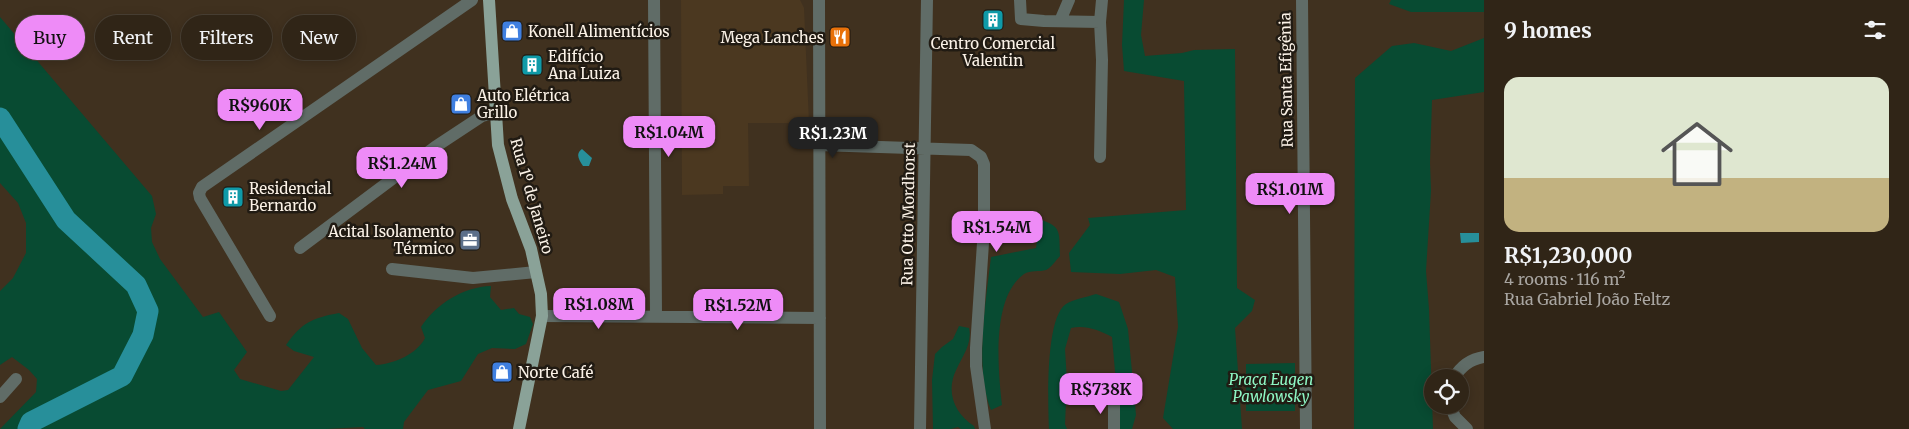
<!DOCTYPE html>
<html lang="en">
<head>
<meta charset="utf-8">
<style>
	:root { --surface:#302517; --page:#3c3124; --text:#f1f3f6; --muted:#a8a5a1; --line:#4b4236; --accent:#ee8bf7 }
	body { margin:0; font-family:Merriweather,serif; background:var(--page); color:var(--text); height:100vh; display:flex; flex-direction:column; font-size:19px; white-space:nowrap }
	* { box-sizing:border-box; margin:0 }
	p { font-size:16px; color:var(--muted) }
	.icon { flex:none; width:28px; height:28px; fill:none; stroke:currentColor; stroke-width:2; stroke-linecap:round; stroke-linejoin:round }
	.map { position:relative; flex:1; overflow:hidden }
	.panel { display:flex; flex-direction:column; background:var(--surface); width:425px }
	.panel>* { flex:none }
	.top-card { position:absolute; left:15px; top:15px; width:475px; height:45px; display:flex; gap:10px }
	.tools { position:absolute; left:1424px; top:369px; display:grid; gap:10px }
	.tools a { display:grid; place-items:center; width:45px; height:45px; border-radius:50%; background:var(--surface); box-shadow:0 2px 12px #0003,0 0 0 1px var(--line); font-size:25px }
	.price { position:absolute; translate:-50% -42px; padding:0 11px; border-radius:10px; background:var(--accent); color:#111; font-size:16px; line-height:32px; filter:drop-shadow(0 1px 2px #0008) }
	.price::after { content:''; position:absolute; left:50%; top:30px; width:15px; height:11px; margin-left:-8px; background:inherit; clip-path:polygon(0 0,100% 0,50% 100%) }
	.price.current { background:#222; color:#fff }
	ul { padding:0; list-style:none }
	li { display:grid; align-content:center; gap:10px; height:265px; padding:0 20px }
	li+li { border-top:1px solid var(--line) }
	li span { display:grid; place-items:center; height:155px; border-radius:15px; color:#555 }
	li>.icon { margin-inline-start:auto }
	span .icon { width:90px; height:90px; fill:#fffc; stroke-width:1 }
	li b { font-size:21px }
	h2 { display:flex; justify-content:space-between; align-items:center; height:60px; padding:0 20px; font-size:21px }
	.tag { padding:0 18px; border-radius:22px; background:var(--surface); box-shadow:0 2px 12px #0003,0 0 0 1px var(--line); font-size:18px; line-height:45px }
	.tag.current { background:var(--accent); color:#111 }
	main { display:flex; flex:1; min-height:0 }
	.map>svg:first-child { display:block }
</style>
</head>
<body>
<main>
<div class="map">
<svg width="1484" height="429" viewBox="0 0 1484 429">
	<rect width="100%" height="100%" fill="#40311f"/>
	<path fill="#4b3820" d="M681,0h119l4,8 5,115h-61l1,63h-26v8l-41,1z"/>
	<path fill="#084b32" d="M1124,0h20l-3,35 4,21 37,-3 12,-3 41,-1 2,239 18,12 -3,11 -17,17 7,101h-69l-10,-11 15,-91 -3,-50 -19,-7 -36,4 -49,-2 -2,-19 21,-28 -2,-7 98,-8 -2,-129 -60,-10 -2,-26z
		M1391,0h93v12h-73l-22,-8z
		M0,17l152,179 4,18 -5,14 1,14 8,17 43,58 16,-5 28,40 -13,18 6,9 41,12 7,-1 26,-33 -20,-6 -8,-6c16,-23 27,-27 53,-32l9,6 14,29 14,17c18,-1 41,-11 49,-27l-4,-11c15,-23 42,-40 70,-41l-1,11 11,13 13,-2 5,6 11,3 3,7 -7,20 -11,5 -23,-1 -14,6 -17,27 -33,9 -24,32 -1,7h-38l-2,-2 -37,2h-326l36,-37 1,-13 -8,-9 -17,-13 -12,8v-74l13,-13 13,-25v-30l-8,-20 -18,-20z
		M1484,38v54l-52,8 -2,63 1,28 -5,80 3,38 4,120h-79l1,-351 37,-32 22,-3 37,8z
		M1035,218c27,8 24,11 25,38 -4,4 -9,12 -14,14 -6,2 -16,0 -22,4 -33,23 -26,96 -22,131l-11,5c-17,-41 -5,-110 0,-153l45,-9 1,-7 -9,-7 -3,-8z
		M1096,294l23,8 9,27 8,86 -4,14h-12l-8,-92c-14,-7 -26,-12 -41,-9l-6,21 2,32 -2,43 2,5h-18c-1,-25 -4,-111 17,-125 8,-5 21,-7 30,-10z
		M959,326l10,2c4,17 -9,31 -15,47 -7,21 2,39 20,51l1,3h-14l-3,-2 -7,2h-18l-1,-49 3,-26 7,-7 11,-8z
		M1295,363v48h-49v-47z"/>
	<path fill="#278f9a" d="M582,149l10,9 -3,8h-6c-4,-6 -8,-12 -1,-17z
		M1460,233h19v9l-18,1z"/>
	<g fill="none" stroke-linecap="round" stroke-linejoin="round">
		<path stroke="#278f9a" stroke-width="21" d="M0,118l66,102 70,65 12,26 -5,24 -21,41 -91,46 -3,7"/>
		<path stroke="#606c67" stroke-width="12" d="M654,0l2,316
			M819,0l1,429
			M1020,0l1,19 23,2 56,1
			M1302,0l4,429
			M1060,21l9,-21
			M819,145l152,5 10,7 3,7v64l-8,120v18l9,63
			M1100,157l2,-97 -2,-38 2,-22
			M300,248l135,-101 47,-31 13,-3
			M392,269l81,9 63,-6
			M270,316l-70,-118 -1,-5 3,-6 270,-187
			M542,316l278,2
			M1454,378c7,-12 17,-19 30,-21
			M0,397l16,-18
			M1450,405l5,12 12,12
			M920,429l7,-429
			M1114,429v-28"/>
		<path stroke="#8aa298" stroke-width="12" d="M489,0l9,145 14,54 19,50 10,45 1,22 -23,113"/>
	</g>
	<defs>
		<g id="building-square" transform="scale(1.125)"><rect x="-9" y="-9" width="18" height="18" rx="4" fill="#0f9aa8" stroke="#211b13"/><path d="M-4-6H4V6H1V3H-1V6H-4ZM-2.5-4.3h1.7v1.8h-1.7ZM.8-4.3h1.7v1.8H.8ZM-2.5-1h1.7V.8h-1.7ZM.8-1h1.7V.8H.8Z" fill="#fff"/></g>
		<g id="shop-square" transform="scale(1.125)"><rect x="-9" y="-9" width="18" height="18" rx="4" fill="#3f7fe0" stroke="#211b13"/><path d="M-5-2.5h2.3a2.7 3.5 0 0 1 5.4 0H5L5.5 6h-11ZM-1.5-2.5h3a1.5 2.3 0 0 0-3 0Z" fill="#fff"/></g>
		<g id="restaurant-square" transform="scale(1.125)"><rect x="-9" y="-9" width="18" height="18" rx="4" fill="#e8710a" stroke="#211b13"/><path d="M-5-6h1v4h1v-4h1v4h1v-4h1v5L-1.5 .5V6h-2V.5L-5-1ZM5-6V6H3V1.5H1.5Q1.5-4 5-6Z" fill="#fff"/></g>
		<g id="office-square" transform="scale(1.125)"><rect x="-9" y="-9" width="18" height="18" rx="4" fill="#5c6f8a" stroke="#211b13"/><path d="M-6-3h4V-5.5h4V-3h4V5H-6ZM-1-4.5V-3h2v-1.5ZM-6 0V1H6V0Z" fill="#fff"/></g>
	</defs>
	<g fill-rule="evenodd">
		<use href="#building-square" x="993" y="20"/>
		<use href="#shop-square" x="512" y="31"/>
		<use href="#restaurant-square" x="840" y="37"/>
		<use href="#building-square" x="532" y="65"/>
		<use href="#shop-square" x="461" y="104"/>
		<use href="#building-square" x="233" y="197"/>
		<use href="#office-square" x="470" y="240"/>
		<use href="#shop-square" x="502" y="372"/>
	</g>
	<g text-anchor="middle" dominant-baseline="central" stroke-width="5" stroke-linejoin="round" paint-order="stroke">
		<g font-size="15" fill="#fbf2e7" stroke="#211b13" text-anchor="start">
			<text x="528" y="31">Konell Alimentícios</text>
			<text x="824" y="37" text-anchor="end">Mega Lanches</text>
			<text x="993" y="43" text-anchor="middle">Centro Comercial<tspan x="993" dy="17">Valentin</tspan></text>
			<text x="548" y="56">Edifício<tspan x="548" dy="17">Ana Luiza</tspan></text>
			<text x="477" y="95">Auto Elétrica<tspan x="477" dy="17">Grillo</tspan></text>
			<text x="249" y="188">Residencial<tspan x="249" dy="17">Bernardo</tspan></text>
			<text x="454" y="231" text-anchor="end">Acital Isolamento<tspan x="454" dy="17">Térmico</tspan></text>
			<text x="518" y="372">Norte Café</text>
		</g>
		<g font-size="15" fill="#fbf2e7" stroke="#211b13">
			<text transform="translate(1286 80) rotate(-91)">Rua Santa Efigênia</text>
			<text transform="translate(532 196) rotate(74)">Rua 1º de Janeiro</text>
			<text transform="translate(908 214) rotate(-89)">Rua Otto Mordhorst</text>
		</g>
		<g font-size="15" font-style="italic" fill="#8ef7c5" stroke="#211b13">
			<text x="1271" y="379">Praça Eugen<tspan x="1271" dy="17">Pawlowsky</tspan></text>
		</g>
	</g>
</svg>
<div class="tools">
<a><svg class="icon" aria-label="locate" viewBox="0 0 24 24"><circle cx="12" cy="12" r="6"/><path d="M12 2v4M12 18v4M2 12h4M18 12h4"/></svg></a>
</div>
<b class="price" style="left:260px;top:131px">R$960K</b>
<b class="price" style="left:669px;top:158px">R$1.04M</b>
<b class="price current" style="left:833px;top:159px">R$1.23M</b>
<b class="price" style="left:402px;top:189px">R$1.24M</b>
<b class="price" style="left:1290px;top:215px">R$1.01M</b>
<b class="price" style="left:997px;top:253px">R$1.54M</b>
<b class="price" style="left:599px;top:330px">R$1.08M</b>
<b class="price" style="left:738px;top:331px">R$1.52M</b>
<b class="price" style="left:1101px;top:415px">R$738K</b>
<div class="top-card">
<a class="tag current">Buy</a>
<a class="tag">Rent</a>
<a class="tag">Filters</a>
<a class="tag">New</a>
</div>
</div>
<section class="panel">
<h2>9 homes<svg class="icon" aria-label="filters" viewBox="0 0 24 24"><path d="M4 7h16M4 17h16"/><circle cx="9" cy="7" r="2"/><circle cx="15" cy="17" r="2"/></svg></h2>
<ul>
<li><span style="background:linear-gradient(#dfe7d0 65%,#c2b280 0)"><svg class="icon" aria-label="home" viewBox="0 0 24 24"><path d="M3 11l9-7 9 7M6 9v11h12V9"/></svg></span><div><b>R$1,230,000</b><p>4 rooms · 116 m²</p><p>Rua Gabriel João Feltz</p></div></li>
</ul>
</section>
</main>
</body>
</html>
